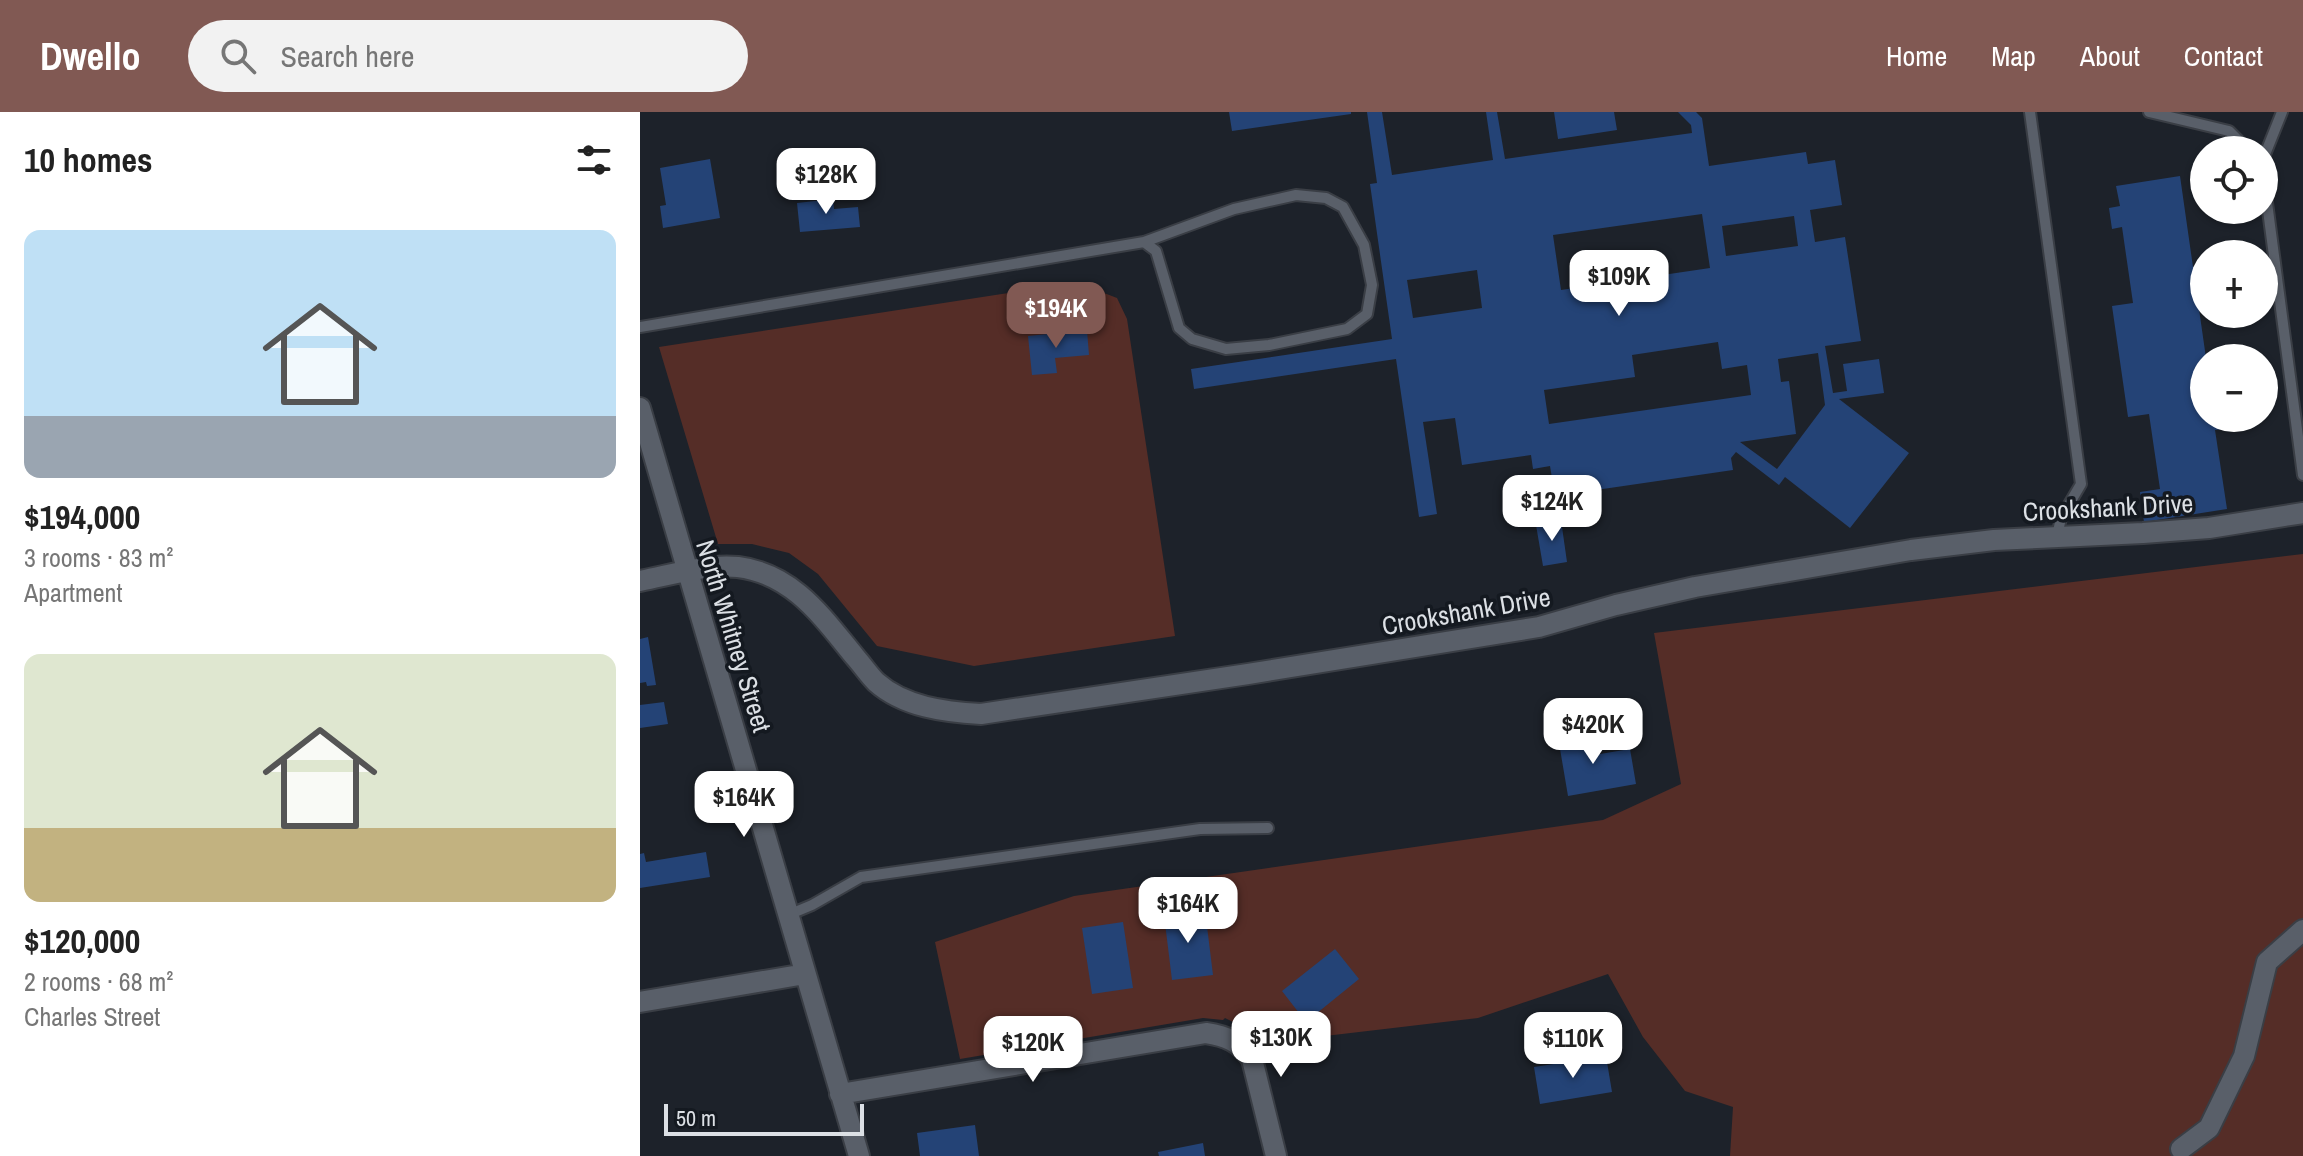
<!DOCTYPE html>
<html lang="en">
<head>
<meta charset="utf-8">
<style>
	:root { --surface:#fff; --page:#f2f2f2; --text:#222; --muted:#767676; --accent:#815953 }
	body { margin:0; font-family:"Archivo Narrow",sans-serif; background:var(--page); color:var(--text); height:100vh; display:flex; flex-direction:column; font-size:30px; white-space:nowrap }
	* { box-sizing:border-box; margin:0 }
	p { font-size:26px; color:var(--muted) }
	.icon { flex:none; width:44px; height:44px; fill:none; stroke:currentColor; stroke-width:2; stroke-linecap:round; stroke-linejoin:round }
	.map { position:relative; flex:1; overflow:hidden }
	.side { display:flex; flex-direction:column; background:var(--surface); width:640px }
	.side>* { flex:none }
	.fabs { position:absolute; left:1550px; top:24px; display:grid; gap:16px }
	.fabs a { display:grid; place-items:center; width:88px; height:88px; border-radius:50%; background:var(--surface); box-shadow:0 2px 6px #0004; font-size:40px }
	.scale { position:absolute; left:24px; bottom:20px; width:200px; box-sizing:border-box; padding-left:8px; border:4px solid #dce0e5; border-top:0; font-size:22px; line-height:28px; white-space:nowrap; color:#dce0e5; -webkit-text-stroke:6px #141920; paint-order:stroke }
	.price { position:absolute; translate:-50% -68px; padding:0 18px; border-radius:16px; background:#fff; color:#222; font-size:26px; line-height:52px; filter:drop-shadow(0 2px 4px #0008) }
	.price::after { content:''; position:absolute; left:50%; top:48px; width:24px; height:18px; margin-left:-12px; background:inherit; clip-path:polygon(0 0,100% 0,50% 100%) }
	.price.current { background:var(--accent); color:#fff }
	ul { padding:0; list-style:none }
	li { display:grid; align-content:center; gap:16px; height:424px; padding:0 24px }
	li span { display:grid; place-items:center; height:248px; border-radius:16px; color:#555 }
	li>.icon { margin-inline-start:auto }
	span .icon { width:144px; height:144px; fill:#fffc; stroke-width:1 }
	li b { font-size:34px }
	h2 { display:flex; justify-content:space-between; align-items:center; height:96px; padding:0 24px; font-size:34px }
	header { display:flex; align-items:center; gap:48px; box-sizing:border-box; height:112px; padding:0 40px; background:var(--accent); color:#fff }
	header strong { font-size:38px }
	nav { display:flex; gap:44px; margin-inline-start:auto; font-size:28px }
	.search { width:560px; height:72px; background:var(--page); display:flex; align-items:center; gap:20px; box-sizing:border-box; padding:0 28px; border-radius:44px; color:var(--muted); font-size:30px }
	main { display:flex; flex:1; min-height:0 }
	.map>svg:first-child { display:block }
</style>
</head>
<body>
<header>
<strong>Dwello</strong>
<div class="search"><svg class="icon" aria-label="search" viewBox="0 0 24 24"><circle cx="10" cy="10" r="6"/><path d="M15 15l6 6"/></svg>Search here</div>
<nav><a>Home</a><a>Map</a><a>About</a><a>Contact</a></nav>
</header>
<main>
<section class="side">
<h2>10 homes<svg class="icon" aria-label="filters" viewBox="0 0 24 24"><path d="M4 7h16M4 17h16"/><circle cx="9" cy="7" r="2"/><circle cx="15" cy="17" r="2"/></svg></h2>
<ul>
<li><span style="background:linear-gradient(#bfe0f5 75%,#9aa5b1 0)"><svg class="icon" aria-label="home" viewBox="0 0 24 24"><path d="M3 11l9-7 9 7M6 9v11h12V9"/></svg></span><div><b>$194,000</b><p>3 rooms · 83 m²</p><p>Apartment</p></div></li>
<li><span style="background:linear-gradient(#dfe7d0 70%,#c2b280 0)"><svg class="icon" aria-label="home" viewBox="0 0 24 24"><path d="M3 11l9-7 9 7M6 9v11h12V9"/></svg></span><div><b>$120,000</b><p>2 rooms · 68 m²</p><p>Charles Street</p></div></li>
</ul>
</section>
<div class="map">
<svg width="1663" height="1044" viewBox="0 0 1663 1044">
	<rect width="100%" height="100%" fill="#1d222a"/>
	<path fill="#552d27" d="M414,174h32l31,12 10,21 48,317 -201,30 -97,-20 -59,-72 -29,-21 -37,-9h-34l-59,-197z
		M1663,442v602h-573l3,-49 -48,-16 -42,-54 -35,-63 -130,44 -220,26 -12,-12 1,-3 -22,-11 -2,2 -20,-2 -243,41 -25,-117 139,-46 529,-76 78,-36 -27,-151z"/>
	<path fill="#244376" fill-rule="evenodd" d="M589,0h122v2l-119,17z
		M727,0h15l10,63 101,-15 -7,-48h11l8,47 187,-26 -1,-8 -13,-13h18l6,6 7,48 97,-14 2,12 27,-4 7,45 -32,5 5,32 30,-5 16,104 -36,5 8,47 14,-2 -4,-27 36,-5 5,34 -45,6 70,54 -59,75 -65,-51 -6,8 -43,-33 -5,6 2,12 -178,26 -5,-30 -17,3 -2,-14 -69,10 -7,-47 -32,4 14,92 -18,3 -23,-158 -202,30 -3,-20 201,-30 -22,-155 7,-1zM1062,102l8,54 -149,22 -8,-55zM1154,104l4,30 -72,10 -4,-30zM837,158l5,38 -69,10 -6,-38zM1078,230l4,27 25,-4 4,30 -202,29 -5,-34 91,-13 -3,-22zM1178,241l7,52 -48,64 -37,-27 56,-8 -7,-53 -8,1 -3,-23z
		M914,0h60l3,18 -59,9z
		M70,47l10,59 -57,10 -3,-22 6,-1 -6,-37z
		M1540,64l26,182h-2v60h34l1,9 -24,3 12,79 -83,13 -4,-30 20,-3 -11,-75 -21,3 -16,-111 21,-3 -11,-76 -10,2 -3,-21 11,-2 -4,-20z
		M193,87l1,10 24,-2 2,20 -60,5 -3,-29z
		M447,218l2,25 -34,3 2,15 -25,2 -4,-39z
		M921,408l6,42 -24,4 -7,-41z
		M8,525l8,48 -9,1 -1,-4 -6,1v-44z
		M24,590l4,22 -28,4v-23z
		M950,619l4,24 36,-6 6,35 -68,12 -10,-59z
		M66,740l4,25 -70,11v-34l4,-1 2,9z
		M565,798l8,65 -41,5 -8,-65z
		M483,810l10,66 -41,6 -10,-66z
		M695,837l24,30 -53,43 -24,-31z
		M966,944l6,36 -72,12 -6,-37z
		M335,1013l4,31h-59l-3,-23z
		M563,1031l2,13h-46l-1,-4z"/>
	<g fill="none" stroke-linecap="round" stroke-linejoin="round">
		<g stroke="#3a3e45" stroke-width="14">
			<path id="service" d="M1390,0l51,372 -20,34 -4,18
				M1509,0l80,19 19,19
				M1624,45l18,-45
				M1624,68l39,295
				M0,215l504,-85 90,-33 62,-14 30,3 17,9 21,38 8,40 -5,29 -20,15 -78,16 -43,4 -34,-10 -13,-11 -23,-77 -12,-9
				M148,803l24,-10 49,-28 339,-48 68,-1"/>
		</g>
		<g stroke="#3a3e45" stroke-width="24">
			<path id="minor" d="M0,296l219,748
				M0,469c31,-6 65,-17 98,-14 56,7 85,51 118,91 7,8 13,17 20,24 28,25 69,30 105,32l267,-40 291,-47 77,-22 79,-18 216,-37 83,-10 149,-7 66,-5 94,-15
				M0,890l165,-28
				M200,982l366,-61c21,3 33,9 46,26l24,97
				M1541,1037l28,-21 35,-72 23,-94 36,-32"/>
		</g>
		<use href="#service" stroke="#595f69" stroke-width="10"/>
		<use href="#minor" stroke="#595f69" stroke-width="20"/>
	</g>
	<g text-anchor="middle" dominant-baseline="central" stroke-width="7" stroke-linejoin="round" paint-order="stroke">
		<g font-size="26" fill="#dce0e5" stroke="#141920">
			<text transform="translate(1468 395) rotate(-3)">Crookshank Drive</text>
			<text transform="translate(826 499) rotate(-10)">Crookshank Drive</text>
			<text transform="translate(94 524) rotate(73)">North Whitney Street</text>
		</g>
	</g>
</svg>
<div class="fabs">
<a><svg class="icon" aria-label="locate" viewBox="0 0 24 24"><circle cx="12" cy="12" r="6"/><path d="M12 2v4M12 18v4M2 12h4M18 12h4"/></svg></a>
<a>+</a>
<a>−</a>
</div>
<div class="scale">50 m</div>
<b class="price" style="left:186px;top:104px">$128K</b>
<b class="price" style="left:979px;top:206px">$109K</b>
<b class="price current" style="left:416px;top:238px">$194K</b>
<b class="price" style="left:912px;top:431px">$124K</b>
<b class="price" style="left:953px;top:654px">$420K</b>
<b class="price" style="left:104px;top:727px">$164K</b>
<b class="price" style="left:548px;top:833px">$164K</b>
<b class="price" style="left:641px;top:967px">$130K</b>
<b class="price" style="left:933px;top:968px">$110K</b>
<b class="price" style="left:393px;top:972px">$120K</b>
</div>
</main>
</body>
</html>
